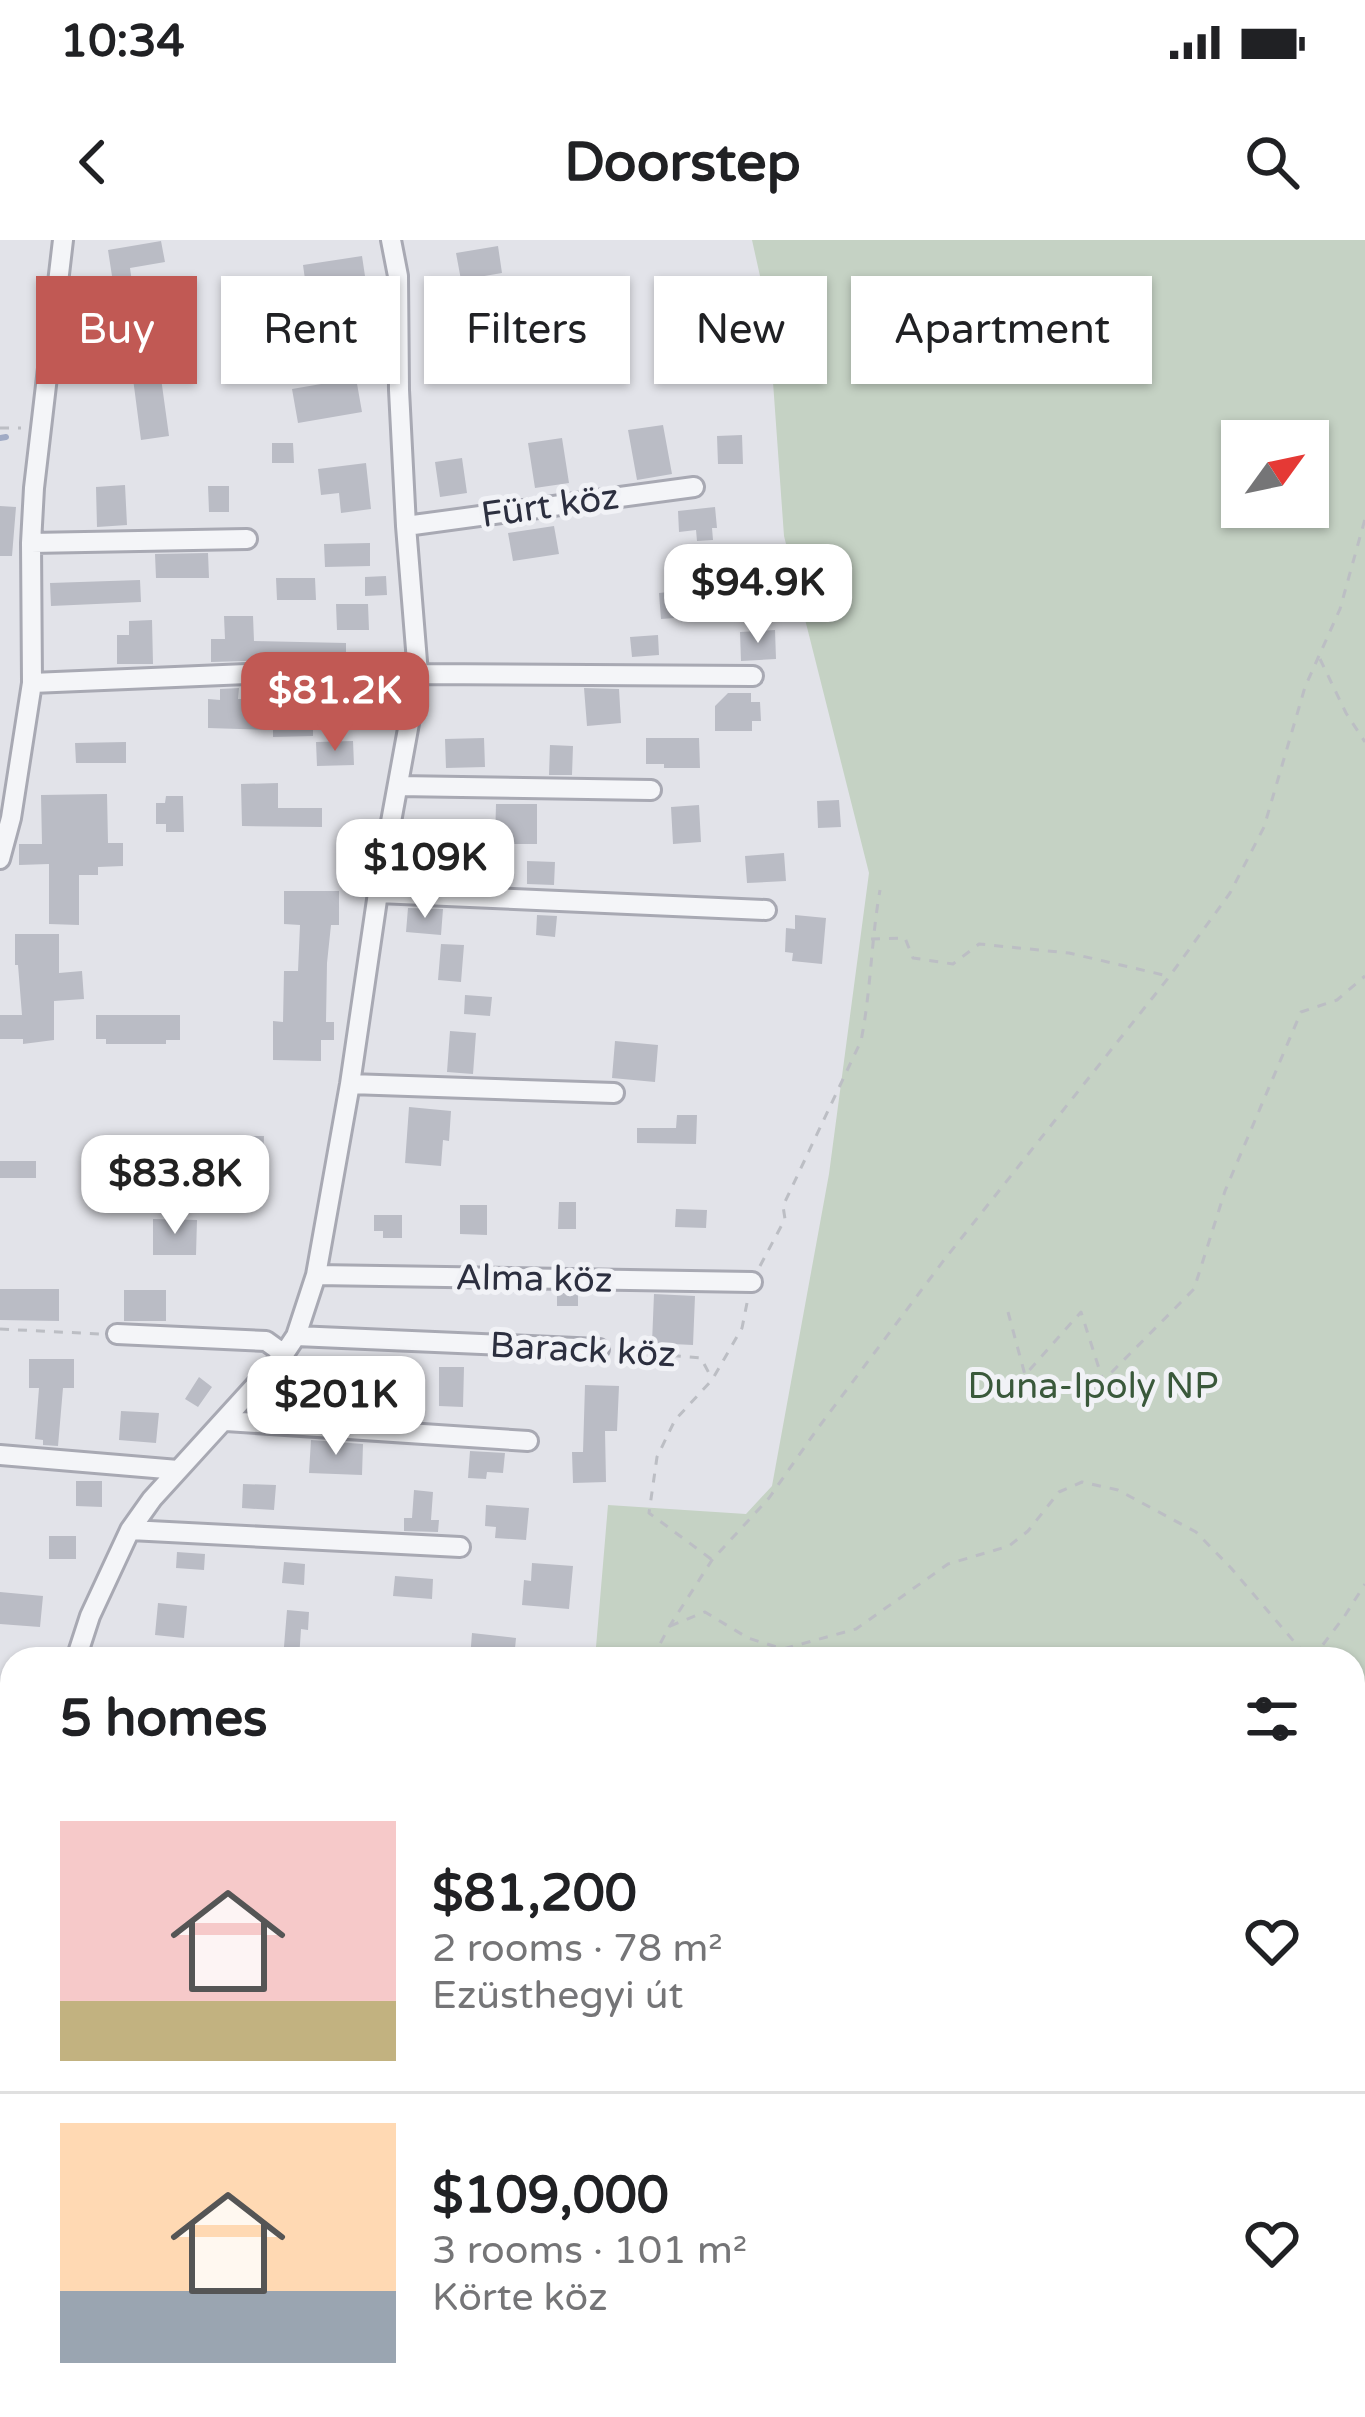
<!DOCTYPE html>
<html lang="en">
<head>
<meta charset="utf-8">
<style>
	:root { --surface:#fff; --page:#f6f6f6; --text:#202124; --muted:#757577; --line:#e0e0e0; --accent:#c15954 }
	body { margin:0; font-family:"Varela Round",sans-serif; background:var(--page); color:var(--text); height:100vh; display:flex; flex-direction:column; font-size:45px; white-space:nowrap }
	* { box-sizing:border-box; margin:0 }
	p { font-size:39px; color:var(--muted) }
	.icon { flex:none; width:66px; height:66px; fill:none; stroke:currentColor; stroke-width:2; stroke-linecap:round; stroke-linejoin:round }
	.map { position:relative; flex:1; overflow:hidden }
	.sheet { position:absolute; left:0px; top:1407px; width:1365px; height:771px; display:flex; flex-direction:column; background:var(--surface); border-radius:36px 36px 0 0; box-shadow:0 3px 9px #0004 }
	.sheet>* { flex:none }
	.top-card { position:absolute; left:36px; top:36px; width:1293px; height:108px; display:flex; gap:24px }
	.needle { width:78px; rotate:57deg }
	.fabs { position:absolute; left:1221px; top:180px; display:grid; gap:24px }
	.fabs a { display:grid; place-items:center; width:108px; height:108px; border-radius:0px; background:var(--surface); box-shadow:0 3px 9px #0004; font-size:60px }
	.price { position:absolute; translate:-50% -102px; padding:0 27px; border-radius:24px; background:#fff; color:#222; font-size:39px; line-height:78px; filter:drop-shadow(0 3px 6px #0008) }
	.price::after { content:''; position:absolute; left:50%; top:72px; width:36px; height:27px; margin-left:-18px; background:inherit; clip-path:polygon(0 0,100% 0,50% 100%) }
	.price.on { background:var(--accent); color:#fff }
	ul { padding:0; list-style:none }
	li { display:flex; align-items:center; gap:36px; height:300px; padding:0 60px }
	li+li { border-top:3px solid var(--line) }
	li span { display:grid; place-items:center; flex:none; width:336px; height:240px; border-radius:0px; color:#555 }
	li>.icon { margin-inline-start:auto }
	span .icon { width:144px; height:144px; fill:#fffc; stroke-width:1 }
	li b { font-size:51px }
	h2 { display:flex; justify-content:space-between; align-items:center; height:144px; padding:0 60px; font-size:51px }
	.chip { padding:0 42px; border-radius:0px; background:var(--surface); box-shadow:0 3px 9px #0004; font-size:42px; line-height:108px }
	.chip.on { background:var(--accent); color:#fff }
	.status { display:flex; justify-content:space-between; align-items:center; height:84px; padding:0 60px; background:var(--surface); direction:ltr }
	.status svg { height:33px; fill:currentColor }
	header { display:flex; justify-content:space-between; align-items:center; height:156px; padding:0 60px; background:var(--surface); font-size:54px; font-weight:700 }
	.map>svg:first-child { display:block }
</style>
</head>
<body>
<div class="status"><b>10:34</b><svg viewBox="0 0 49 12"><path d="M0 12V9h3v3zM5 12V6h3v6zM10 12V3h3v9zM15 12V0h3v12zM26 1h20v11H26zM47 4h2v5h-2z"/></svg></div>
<header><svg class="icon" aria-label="back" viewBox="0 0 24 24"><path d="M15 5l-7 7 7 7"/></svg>Doorstep<svg class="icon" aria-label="search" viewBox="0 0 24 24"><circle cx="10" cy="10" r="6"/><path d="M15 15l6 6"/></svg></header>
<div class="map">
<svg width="1365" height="2177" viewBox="0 0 1365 2177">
	<rect width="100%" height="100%" fill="#e2e3e9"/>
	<path fill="#c5d2c4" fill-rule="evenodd" d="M752,0h613v2177h-1004l1,-11h991v-747h-758l13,-154 138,9 26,-28 57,-312 40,-301 -85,-337 -16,-224zM1308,201v66h-66v-66z"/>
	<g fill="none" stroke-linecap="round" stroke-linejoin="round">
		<path stroke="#a1abc5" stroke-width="6" d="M0,198l6,-1"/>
	</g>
	<path fill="#babcc5" d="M161,1l4,21 -35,6 7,51 -44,6 -4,-33 25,-3 -6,-39z
		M498,6l4,27 -41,7 -5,-27z
		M362,16l3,20 -14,2 2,16 -45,7 -5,-36z
		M576,42l6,38 -39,6 -3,-14 -16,3 -4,-24z
		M743,80l9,50 -24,3 -6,6 -8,1 -5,-3 -1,-7 4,-5 -7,-39z
		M174,94l6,42 -19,2 8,58 -28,4 -13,-100z
		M356,138l6,34 -64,11 -6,-34z
		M663,185l9,49 -35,6 -9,-50z
		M742,195l1,29h-25l-1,-28z
		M562,198l7,45 -34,5 -7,-45z
		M272,203h21l1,20h-22z
		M462,218l5,35 -27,4 -5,-35z
		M366,223l5,46 -30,4 -2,-20 -18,2 -3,-26z
		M125,245l2,40 -30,2 -1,-40z
		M208,246h21v26h-20z
		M0,266l16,1 -4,49h-12z
		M715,267l2,21h-5l1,12 -16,1 -1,-11 -17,2 -1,-21z
		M554,286l5,28 -46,7 -5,-28z
		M370,303v23l-45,1 -1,-23z
		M208,313l1,25h-53l-1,-24z
		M386,336l1,19 -22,1v-19z
		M276,338h39l1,22h-39z
		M140,340l1,22 -90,4 -1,-23z
		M687,350l2,27 -28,2 -2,-26z
		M336,364h32l1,26h-32z
		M224,376h29l1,25 92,2v23h-20v-7l-64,1v3l-16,-2 -35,1v-23h14z
		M152,380l1,44h-36v-29h12v-14z
		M775,390l1,29 -35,2 -1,-29z
		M658,395l1,20 -27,2 -2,-20z
		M239,448l-1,11h14l-1,13h62v24l-40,1v-7l-65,-2v-29l12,1v-11z
		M353,448h29v30l-28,1z
		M584,448l35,1 2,34 -34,3z
		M728,453h23v9h9l1,19h-9v10h-37v-25z
		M484,498l1,29 -39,1 -1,-29z
		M646,498h53l1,30h-36v-4h-18z
		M353,501l1,24 -37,1 -1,-24z
		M126,502v21h-50l-1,-20z
		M550,505l23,1 -1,29h-23z
		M278,543v25h44v19l-80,-1 -1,-42z
		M107,554l1,49h15v23l-25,1v8h-19v50l-30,-1v-60l-30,1v-21h23l-1,-49z
		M166,556h17l1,36h-18v-8h-10v-21h9z
		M839,560l2,27 -23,1 -1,-27z
		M496,564h41v40h-42z
		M699,565l2,37 -28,2 -2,-37z
		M784,613l2,28 -39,2 -2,-27z
		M527,621l28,1 -1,23 -27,-1z
		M284,651h55v34h-8l-4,38 -1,59h8v18h-13v21l-48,-1v-39l10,1 1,-51h14l2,-46 -16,-1z
		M408,668l35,1 -2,26 -35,-3z
		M537,675l20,1 -2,21 -19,-2z
		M795,675l31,3 -4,46 -30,-3 1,-8 -8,-1 1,-24 9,1z
		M15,694h44v39l23,-2 2,28 -30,2v39l-31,4v-5h-23v-24h22l-4,-50h-3z
		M441,704l23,1 -3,37 -23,-2z
		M465,755l27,2 -2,19 -26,-2z
		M96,775h84v25h-14v4h-60v-5h-10z
		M450,791l26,2 -3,41 -26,-2z
		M615,801l43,4 -3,37 -43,-4z
		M409,867l42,4 -2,30 -6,-1 -2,26 -36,-3z
		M677,875h20l-1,29 -59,-1v-15h39z
		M238,896h26l-2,58 -57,-1v-26h33z
		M0,921h36v17h-36z
		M559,962h17v27h-18z
		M460,965h27v30l-27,-1z
		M676,969l31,1 -1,18 -31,-1z
		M374,975h28v23h-19v-7h-9z
		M153,979l44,1 -1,35h-43z
		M0,1049h59v32l-59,-1z
		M124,1050h42v31h-42z
		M557,1052l21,1v13h-21z
		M654,1054l41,2 -2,49 -41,-2z
		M29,1119h45v29h-11l-5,58 -15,-1v-5l-8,-1 4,-51h-10z
		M346,1123l28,1 -2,49h-7v4l-20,-2z
		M439,1127h25l-1,40 -24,-1z
		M199,1137l13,10 -14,20 -13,-8z
		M585,1145l34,1 -2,45h-12l1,51 -33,1 -1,-31h11z
		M285,1151l23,1 -1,21 -23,-2z
		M121,1171l38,2 -3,30 -37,-3z
		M311,1200l52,4 -1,31 -53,-2z
		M470,1211l35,2 -2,20 -16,-1 -1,7 -18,-1z
		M76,1241h26v26l-26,-1z
		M243,1244l33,1 -2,25 -32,-2z
		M414,1250l19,2 -2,28h8l-1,12 -34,-1v-13h8z
		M486,1265l43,3 -3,32 -31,-2 1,-11 -11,-1z
		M49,1296h27v23h-27z
		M177,1312l28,2 -1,16 -28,-2z
		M284,1322l21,2 -1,21 -22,-2z
		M532,1323l41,3 -4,43 -47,-4 2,-25 7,1z
		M395,1336l38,3 -1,20 -39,-3z
		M0,1352l43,4 -3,31 -40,-3z
		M158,1363l29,3 -3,32 -29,-3z
		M287,1370l22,2 -1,18 -7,-1 -2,30h-16z
		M472,1393l44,5 -2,21h-44z"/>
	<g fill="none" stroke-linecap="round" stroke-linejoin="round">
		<g stroke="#a8a9b3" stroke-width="24">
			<path id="minor" d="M406,286l288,-39
				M31,303l216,-4
				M418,434l335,2
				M32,443l215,-9
				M398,546l253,4
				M0,619l11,-41 21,-135 -1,-140 3,-55 29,-248
				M378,653l388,17
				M350,844l264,9
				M316,1035l436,7
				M117,1094l149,7 18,13
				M296,1096l303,13
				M226,1181l302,20
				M0,1215l178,15
				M130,1290l330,17
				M76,1419l14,-43 40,-86 22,-31 132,-145 12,-18 20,-61 34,-191 28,-191 40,-219 -12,-148 -7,-136 -1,-114 -7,-36
				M0,1645l12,-28
				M0,1698h12
				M0,1858l12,-1
				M0,1958h12
				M0,2088h12"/>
		</g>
		<path stroke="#bcbec4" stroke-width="3" stroke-dasharray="9 9" stroke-linecap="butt" d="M0,188h21
			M1320,419l26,54 19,29
			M270,434h128
			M871,699l34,-1 8,20 40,6 26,-20 90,9 99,23
			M760,1026l25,-47 -2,-13 78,-165c10,-50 10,-100 19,-151
			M1008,1072l17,63 56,-63 22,69 91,-92 31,-98 76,-179 36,-12 28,-24
			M0,1089l100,5
			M618,1111l83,7 10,19
			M711,1319l-62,-46 8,-56 18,-37 37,-40 30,-52 5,-25
			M670,1386l35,-14 43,26 35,11 73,-20 92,-65 61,-18 19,-15 31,-39 23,-10 36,8 78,42 35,36 78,91
			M652,1419l17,-32 43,-67 57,-62 49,-70 126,-168 225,-283 61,-84 34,-66 41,-140 35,-78 25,-90
			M1312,1419l32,-42 21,-33
			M1353,1495l6,-16 6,-6
			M1353,2161l12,-4
			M1167,2166l2,11
			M401,2177l7,-11"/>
		<use href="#minor" stroke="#f4f5f8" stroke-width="18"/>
	</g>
	<g text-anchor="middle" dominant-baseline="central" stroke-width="10" stroke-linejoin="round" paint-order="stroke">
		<g font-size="36" fill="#2c2f3f" stroke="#f1f2f6">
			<text transform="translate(550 266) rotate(-8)">Fürt köz</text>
			<text transform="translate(534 1039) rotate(1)">Alma köz</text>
			<text transform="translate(583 1110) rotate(3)">Barack köz</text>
		</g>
		<g font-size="36" fill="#3a593b" stroke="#f1f2f6">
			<text x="1093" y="1146">Duna-Ipoly NP</text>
		</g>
	</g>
</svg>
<div class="fabs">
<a><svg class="needle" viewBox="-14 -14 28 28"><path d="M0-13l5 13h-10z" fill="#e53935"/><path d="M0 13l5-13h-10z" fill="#757577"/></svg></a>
</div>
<b class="price" style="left:758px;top:406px">$94.9K</b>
<b class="price on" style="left:335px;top:514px">$81.2K</b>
<b class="price" style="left:425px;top:681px">$109K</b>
<b class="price" style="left:175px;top:997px">$83.8K</b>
<b class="price" style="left:336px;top:1218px">$201K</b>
<div class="top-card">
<a class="chip on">Buy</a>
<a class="chip">Rent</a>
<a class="chip">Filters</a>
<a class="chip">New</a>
<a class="chip">Apartment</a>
</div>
<section class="sheet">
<h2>5 homes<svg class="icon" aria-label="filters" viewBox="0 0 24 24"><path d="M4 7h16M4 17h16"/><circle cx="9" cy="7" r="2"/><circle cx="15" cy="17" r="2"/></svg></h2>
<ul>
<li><span style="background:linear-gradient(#f6c9c9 75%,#c2b280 0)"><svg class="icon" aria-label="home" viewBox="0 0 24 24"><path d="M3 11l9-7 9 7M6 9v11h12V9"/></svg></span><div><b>$81,200</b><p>2 rooms · 78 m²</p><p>Ezüsthegyi út</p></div><svg class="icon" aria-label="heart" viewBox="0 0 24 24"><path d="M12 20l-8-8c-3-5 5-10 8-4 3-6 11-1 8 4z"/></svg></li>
<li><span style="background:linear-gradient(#ffd9b3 70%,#9aa5b1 0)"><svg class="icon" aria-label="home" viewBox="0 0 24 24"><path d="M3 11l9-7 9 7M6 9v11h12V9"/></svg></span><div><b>$109,000</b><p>3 rooms · 101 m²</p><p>Körte köz</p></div><svg class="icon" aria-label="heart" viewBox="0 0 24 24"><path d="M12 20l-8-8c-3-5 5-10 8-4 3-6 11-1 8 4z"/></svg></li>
</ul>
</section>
</div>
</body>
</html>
